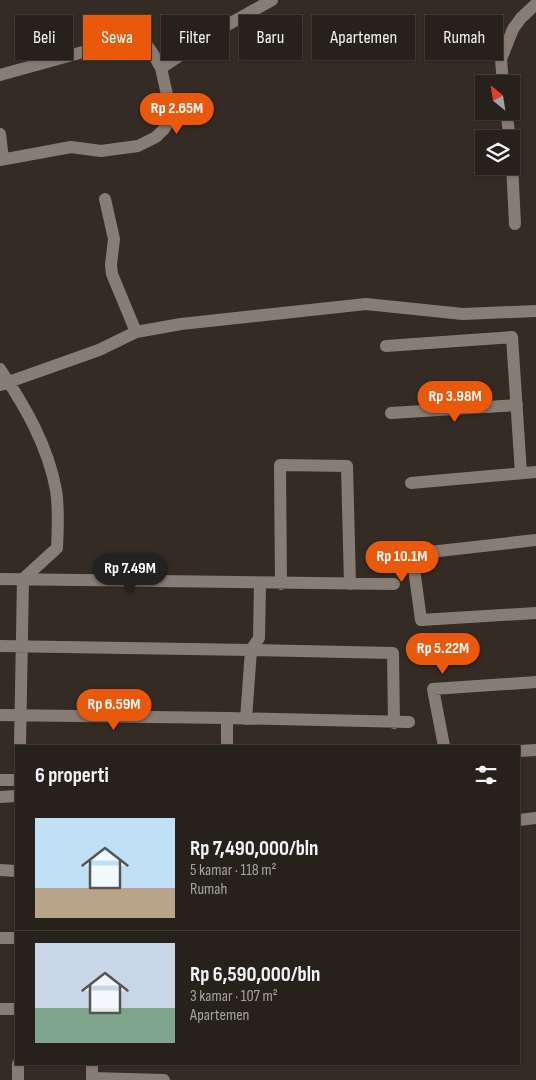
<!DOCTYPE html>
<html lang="id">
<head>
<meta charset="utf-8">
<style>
	:root { --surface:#27211b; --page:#2f2924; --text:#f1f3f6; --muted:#a4a3a3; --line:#433e3a; --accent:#ea580c }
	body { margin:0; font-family:"Sofia Sans Condensed",sans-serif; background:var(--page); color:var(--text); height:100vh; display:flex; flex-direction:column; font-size:19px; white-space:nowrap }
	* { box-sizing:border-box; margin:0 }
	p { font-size:16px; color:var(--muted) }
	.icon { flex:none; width:28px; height:28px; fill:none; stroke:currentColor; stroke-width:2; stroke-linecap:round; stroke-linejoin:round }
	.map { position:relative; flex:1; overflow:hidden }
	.details { position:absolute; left:15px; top:745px; width:505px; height:320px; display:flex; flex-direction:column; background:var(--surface); border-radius:0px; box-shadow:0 1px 4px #0004,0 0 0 1px var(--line) }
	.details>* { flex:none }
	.guide { position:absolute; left:15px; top:15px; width:506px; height:45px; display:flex; gap:10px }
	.needle { width:32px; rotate:330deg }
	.buttons { position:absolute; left:475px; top:75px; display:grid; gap:10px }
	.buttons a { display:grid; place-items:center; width:45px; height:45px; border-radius:0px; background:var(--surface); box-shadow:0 1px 4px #0004,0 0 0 1px var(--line); font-size:25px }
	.price { position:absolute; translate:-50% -42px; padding:0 11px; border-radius:18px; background:var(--accent); color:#fff; font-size:16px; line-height:32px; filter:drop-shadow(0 1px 2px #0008) }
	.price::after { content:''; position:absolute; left:50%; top:30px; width:15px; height:11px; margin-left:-8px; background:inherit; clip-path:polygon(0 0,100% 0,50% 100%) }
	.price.selected { background:#222; color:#fff }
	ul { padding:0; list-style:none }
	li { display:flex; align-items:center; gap:15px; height:125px; padding:0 20px }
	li+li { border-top:1px solid var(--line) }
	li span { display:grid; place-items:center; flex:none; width:140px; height:100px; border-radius:0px; color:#555 }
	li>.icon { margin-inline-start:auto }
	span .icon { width:60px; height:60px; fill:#fffc; stroke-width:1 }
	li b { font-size:21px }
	h2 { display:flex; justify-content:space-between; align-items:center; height:60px; padding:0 20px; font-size:21px }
	.chip { padding:0 18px; border-radius:0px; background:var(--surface); box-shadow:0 1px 4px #0004,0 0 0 1px var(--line); font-size:18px; line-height:45px }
	.chip.selected { background:var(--accent); color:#fff }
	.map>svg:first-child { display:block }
</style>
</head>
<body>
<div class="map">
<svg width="536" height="1080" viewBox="0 0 536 1080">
	<rect width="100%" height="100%" fill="#342c24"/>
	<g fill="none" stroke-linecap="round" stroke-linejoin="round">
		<path stroke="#877d74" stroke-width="12" d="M0,75l130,-36c19,1 22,14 31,29
			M503,84l-2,-25 12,-30 8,-11 15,-14
			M506,111l4,28
			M0,134l3,25
			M511,145l4,79
			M0,160l71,-13 30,4 37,-5 18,-9 8,-8 5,-8 -1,-22 -7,-31 61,-40 50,-28
			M105,199l9,40 -3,26 1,9 24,58
			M386,346l126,-9 9,136
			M0,369c25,37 48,77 56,121 3,19 2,39 1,58l-34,31 -3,167
			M0,385l99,-35 37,-18 45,-8 185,-20 97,10 73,-3
			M391,413l126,-8
			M411,483l125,-11
			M536,540l-124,14 9,66 115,-7
			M0,579l394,5
			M281,584l-1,-119 67,1 3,118
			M0,646l251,4 8,-12 1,-55
			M0,715l227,3v28
			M227,718l182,4
			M246,719l5,-69 142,3 1,70
			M444,746l-11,-57 103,-7
			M519,751l17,-1
			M0,780h16
			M0,797l16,-1
			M519,820l17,-2
			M0,870l16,1
			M0,938h16
			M0,1009h16
			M92,1064v16
			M92,1078l72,2
			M18,1080v-16"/>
	</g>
</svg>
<div class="buttons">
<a><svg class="needle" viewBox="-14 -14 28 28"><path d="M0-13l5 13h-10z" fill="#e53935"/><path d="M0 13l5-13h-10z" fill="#a4a3a3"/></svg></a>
<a><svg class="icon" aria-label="layers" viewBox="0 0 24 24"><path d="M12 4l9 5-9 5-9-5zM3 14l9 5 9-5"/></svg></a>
</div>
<b class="price" style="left:177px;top:135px">Rp 2.65M</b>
<b class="price" style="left:455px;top:423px">Rp 3.98M</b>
<b class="price" style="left:402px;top:583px">Rp 10.1M</b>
<b class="price selected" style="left:130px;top:595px">Rp 7.49M</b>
<b class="price" style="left:443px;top:675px">Rp 5.22M</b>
<b class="price" style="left:114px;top:731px">Rp 6.59M</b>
<div class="guide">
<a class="chip">Beli</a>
<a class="chip selected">Sewa</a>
<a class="chip">Filter</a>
<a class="chip">Baru</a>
<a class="chip">Apartemen</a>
<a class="chip">Rumah</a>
</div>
<section class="details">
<h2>6 properti<svg class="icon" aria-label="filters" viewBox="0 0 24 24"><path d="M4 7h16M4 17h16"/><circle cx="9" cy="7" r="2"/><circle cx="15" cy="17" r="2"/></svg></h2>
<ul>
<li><span style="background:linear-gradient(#bfe0f5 70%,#b9a48a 0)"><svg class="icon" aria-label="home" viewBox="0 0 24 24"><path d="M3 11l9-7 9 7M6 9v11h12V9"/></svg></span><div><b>Rp 7,490,000/bln</b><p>5 kamar · 118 m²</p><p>Rumah</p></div></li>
<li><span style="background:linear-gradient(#c9d6e8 65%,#7fa58c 0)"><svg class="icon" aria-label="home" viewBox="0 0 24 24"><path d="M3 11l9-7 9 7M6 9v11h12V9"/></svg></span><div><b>Rp 6,590,000/bln</b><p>3 kamar · 107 m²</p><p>Apartemen</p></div></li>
</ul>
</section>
</div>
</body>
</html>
